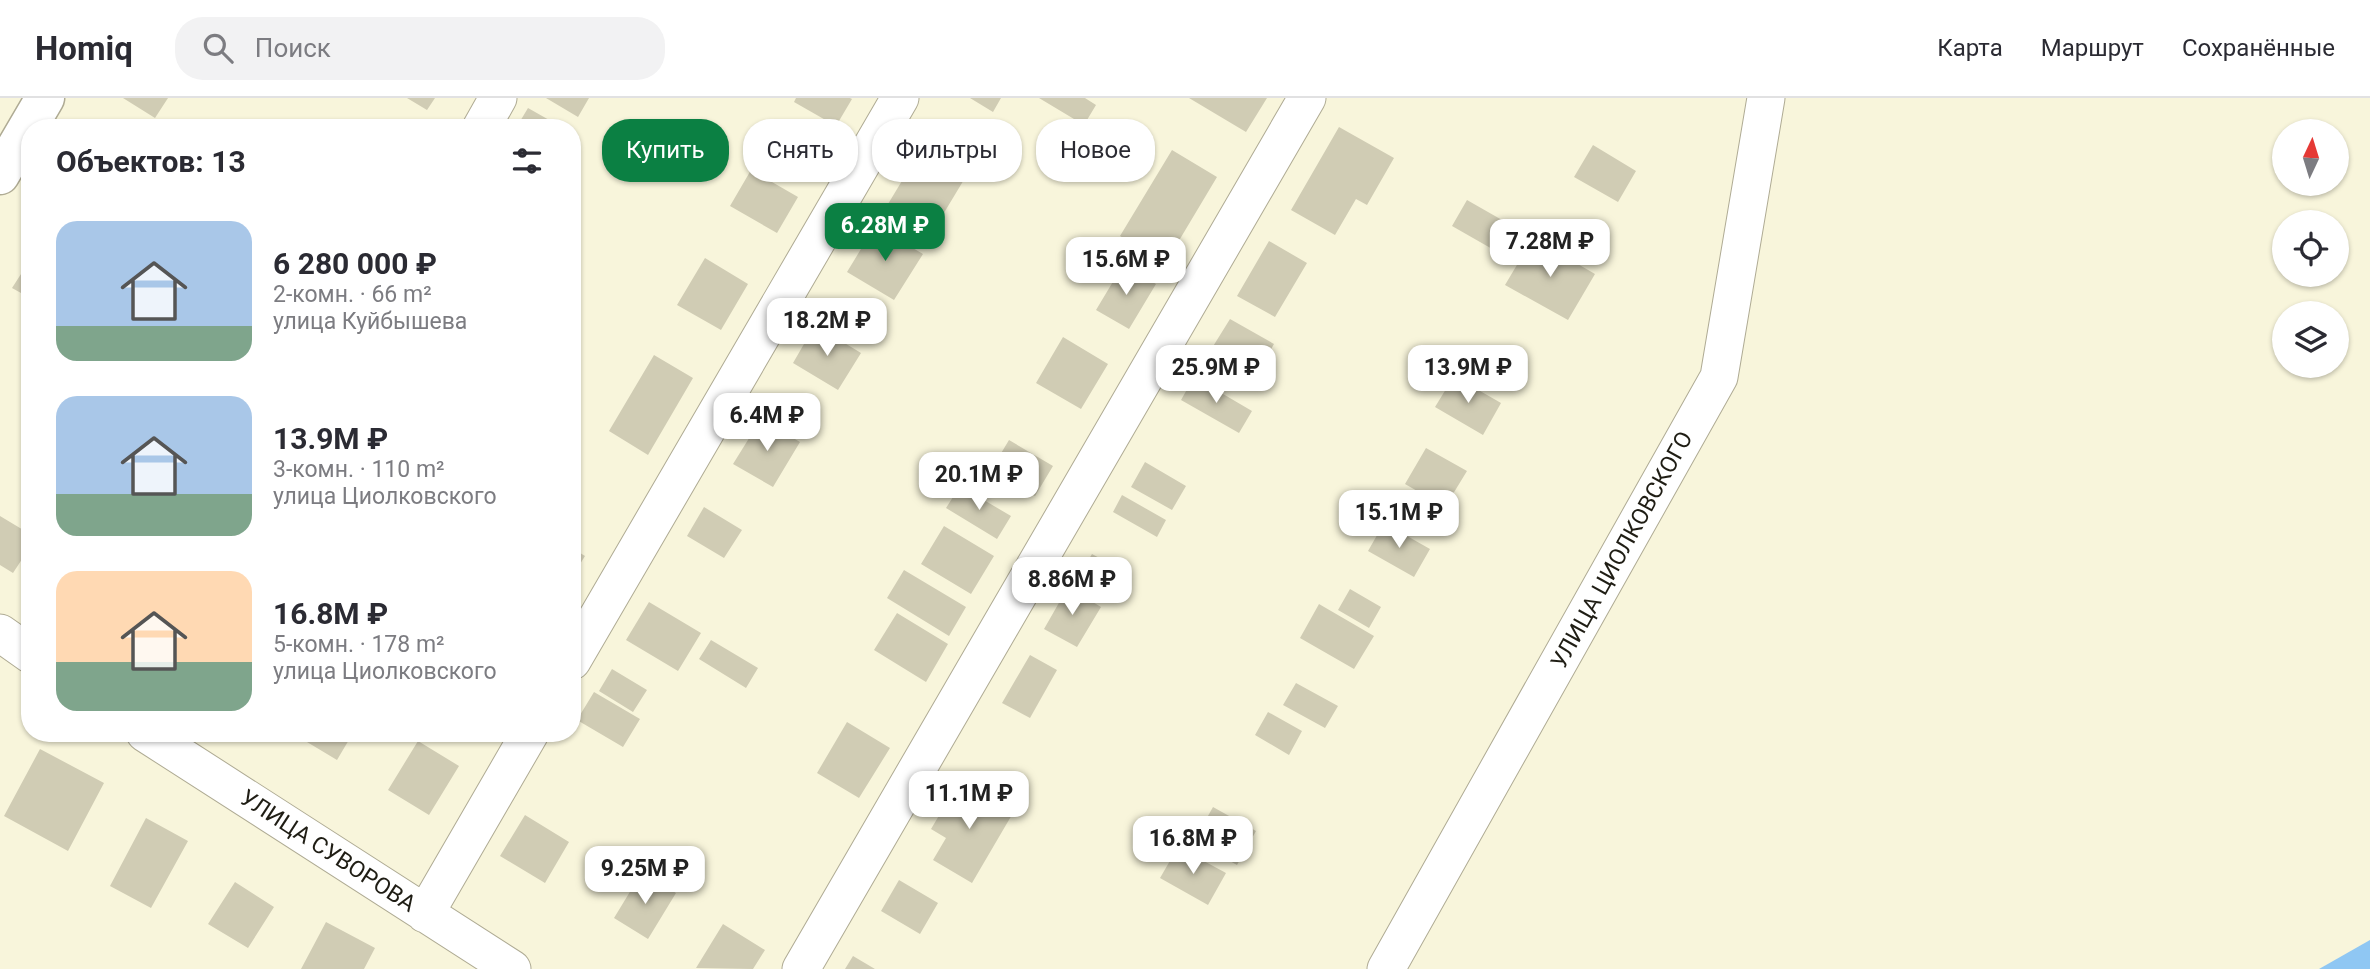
<!DOCTYPE html>
<html lang="ru">
<head>
<meta charset="utf-8">
<style>
	:root { --surface:#fff; --page:#f2f2f3; --text:#2b2b33; --muted:#7c7c81; --line:#e1e1e2; --accent:#0b8043 }
	body { margin:0; font-family:Roboto,sans-serif; background:var(--page); color:var(--text); height:100vh; display:flex; flex-direction:column; font-size:26px; white-space:nowrap }
	* { box-sizing:border-box; margin:0 }
	p { font-size:23px; color:var(--muted) }
	.icon { flex:none; width:38px; height:38px; fill:none; stroke:currentColor; stroke-width:2; stroke-linecap:round; stroke-linejoin:round }
	.map { position:relative; flex:1; overflow:hidden }
	.panel { position:absolute; left:21px; top:21px; width:560px; height:623px; display:flex; flex-direction:column; background:var(--surface); border-radius:28px; box-shadow:0 2px 5px #0004 }
	.panel>* { flex:none }
	.hud { position:absolute; left:602px; top:21px; width:665px; height:63px; display:flex; gap:14px }
	.needle { width:46px; rotate:4deg }
	.fabs { position:absolute; left:2272px; top:21px; display:grid; gap:14px }
	.fabs a { display:grid; place-items:center; width:77px; height:77px; border-radius:50%; background:var(--surface); box-shadow:0 2px 5px #0004; font-size:35px }
	.price { position:absolute; translate:-50% -60px; padding:0 16px; border-radius:14px; background:#fff; color:#222; font-size:23px; line-height:46px; filter:drop-shadow(0 2px 4px #0008) }
	.price::after { content:''; position:absolute; left:50%; top:42px; width:21px; height:16px; margin-left:-10px; background:inherit; clip-path:polygon(0 0,100% 0,50% 100%) }
	.price.current { background:var(--accent); color:#fff }
	ul { padding:0; list-style:none }
	li { display:flex; align-items:center; gap:21px; height:175px; padding:0 35px }
	li span { display:grid; place-items:center; flex:none; width:196px; height:140px; border-radius:21px; color:#555 }
	li>.icon { margin-inline-start:auto }
	span .icon { width:84px; height:84px; fill:#fffc; stroke-width:1 }
	li b { font-size:30px }
	h2 { display:flex; justify-content:space-between; align-items:center; height:84px; padding:0 35px; font-size:30px }
	.chip { padding:0 24px; border-radius:28px; background:var(--surface); box-shadow:0 2px 5px #0004; font-size:24px; line-height:63px }
	.chip.current { background:var(--accent); color:#fff }
	header { display:flex; align-items:center; gap:42px; box-sizing:border-box; height:98px; padding:0 35px; background:var(--surface); border-bottom:2px solid var(--line) }
	header strong { font-size:33px }
	nav { display:flex; gap:38px; margin-inline-start:auto; font-size:24px }
	.search { width:490px; height:63px; background:var(--page); display:flex; align-items:center; gap:18px; box-sizing:border-box; padding:0 24px; border-radius:28px; color:var(--muted); font-size:26px }
	.map>svg:first-child { display:block }
</style>
</head>
<body>
<header>
<strong>Homiq</strong>
<div class="search"><svg class="icon" aria-label="search" viewBox="0 0 24 24"><circle cx="10" cy="10" r="6"/><path d="M15 15l6 6"/></svg>Поиск</div>
<nav><a>Карта</a><a>Маршрут</a><a>Сохранённые</a></nav>
</header>
<div class="map">
<svg width="2370" height="871" viewBox="0 0 2370 871">
	<rect width="100%" height="100%" fill="#f8f5db"/>
	<path fill="#8fc7f3" d="M2370,842v29h-51z"/>
	<path fill="#d0ccb4" d="M123,0h45l-13,20z
		M407,0h28l-8,12z
		M546,0h43l-11,19z
		M796,0h54l2,1 -16,27 -42,-24z
		M970,0h31l-8,14z
		M1039,0h46l11,7 -12,20z
		M1189,0h78l-21,34z
		M528,10l30,17 -2,3h-40z
		M1339,29l55,31 -27,47 -11,-6 -21,36 -44,-25z
		M1593,47l43,26 -18,31 -44,-25z
		M1172,52l45,27 -52,87 -45,-28z
		M920,53l45,27 -35,58 -45,-27z
		M751,72l47,27 -21,36 -47,-27z
		M1467,102l56,32 -15,26 -56,-32z
		M875,128l48,28 -29,46 -47,-28z
		M1533,140l62,36 -27,46 -63,-35z
		M1269,143l38,22 -32,54 -38,-21z
		M705,160l43,26 -27,46 -44,-25z
		M30,162v38l-18,-10z
		M1123,167l33,19 -27,45 -33,-19z
		M1230,221l44,25 -17,30 -45,-26z
		M815,227l46,28 -23,37 -45,-27z
		M1063,239l45,27 -27,45 -45,-26z
		M654,257l39,23 -45,77 -39,-24z
		M1454,278l47,27 -18,32 -48,-28z
		M1194,279l58,34 -13,22 -58,-33z
		M761,321l39,23 -27,45 -40,-23z
		M1009,342l44,26 -18,30 -44,-26z
		M1426,350l41,23 -22,36 -40,-23z
		M1145,364l41,24 -14,24 -41,-23z
		M960,388l51,30 -14,23 -51,-31z
		M1122,397l44,25 -9,17 -44,-25z
		M704,409l38,23 -18,28 -37,-22z
		M0,418l30,18v13l-17,26 -13,-8z
		M1384,425l46,26 -16,28 -46,-26z
		M944,428l50,30 -23,38 -50,-30z
		M572,450l13,8 -13,21z
		M1092,456l37,20 -17,29 -37,-21z
		M904,472l62,37 -17,29 -62,-38z
		M1068,489l33,20 -24,40 -33,-18z
		M1350,491l31,18 -12,21 -31,-18z
		M649,504l52,31 -23,38 -52,-31z
		M1319,506l55,32 -20,33 -54,-31z
		M897,515l51,31 -22,38 -52,-32z
		M711,542l47,28 -12,20 -47,-29z
		M1030,557l27,15 -27,48 -28,-15z
		M612,571l35,21 -14,22 -34,-21z
		M1296,585l42,23 -13,22 -42,-23z
		M594,594l46,27 -17,28 -46,-27z
		M1268,614l34,19 -13,24 -34,-20z
		M847,624l43,26 -31,50 -42,-25z
		M292,635h61l-16,27z
		M418,643l41,25 -30,49 -41,-25z
		M40,651l64,34 -36,68 -64,-35z
		M959,684l54,31 -41,70 -39,-23 13,-22 -15,-9z
		M1213,709l43,24 -19,34 -43,-24z
		M525,717l44,27 -24,41 -45,-27z
		M146,720l42,23 -37,67 -41,-22z
		M1178,749l48,26 -18,32 -48,-27z
		M642,774l34,21 -28,46 -34,-21z
		M899,782l39,23 -18,31 -39,-23z
		M235,784l39,25 -26,41 -40,-24z
		M326,824l49,26 -11,21h-63z
		M723,826l42,26 -12,19 -57,-1z
		M853,858l22,13h-30z"/>
	<g fill="none" stroke-linecap="round" stroke-linejoin="round">
		<g stroke="#afab94" stroke-width="39">
			<path id="minor" d="M481,30l17,-30
				M0,535l30,21
				M572,563l328,-563
				M145,635l367,236
				M425,816l105,-181
				M801,871l506,-871
				M1386,871l333,-592 47,-279"/>
		</g>
		<g stroke="#afab94" stroke-width="41">
			<path id="tertiary" d="M0,77l45,-77"/>
		</g>
		<use href="#minor" stroke="#fff" stroke-width="37"/>
		<use href="#tertiary" stroke="#fff" stroke-width="38"/>
	</g>
	<g text-anchor="middle" dominant-baseline="central" stroke-width="6" stroke-linejoin="round" paint-order="stroke">
		<g font-size="23" fill="#1f1d14" stroke="#fff">
			<text transform="translate(1622 452) rotate(-61)">УЛИЦА ЦИОЛКОВСКОГО</text>
			<text transform="translate(328 753) rotate(33)">УЛИЦА СУВОРОВА</text>
		</g>
	</g>
</svg>
<div class="fabs">
<a><svg class="needle" viewBox="-14 -14 28 28"><path d="M0-13l5 13h-10z" fill="#e53935"/><path d="M0 13l5-13h-10z" fill="#7c7c81"/></svg></a>
<a><svg class="icon" aria-label="locate" viewBox="0 0 24 24"><circle cx="12" cy="12" r="6"/><path d="M12 2v4M12 18v4M2 12h4M18 12h4"/></svg></a>
<a><svg class="icon" aria-label="layers" viewBox="0 0 24 24"><path d="M12 4l9 5-9 5-9-5zM3 14l9 5 9-5"/></svg></a>
</div>
<b class="price current" style="left:885px;top:165px">6.28M ₽</b>
<b class="price" style="left:1550px;top:181px">7.28M ₽</b>
<b class="price" style="left:1126px;top:199px">15.6M ₽</b>
<b class="price" style="left:827px;top:260px">18.2M ₽</b>
<b class="price" style="left:1216px;top:307px">25.9M ₽</b>
<b class="price" style="left:1468px;top:307px">13.9M ₽</b>
<b class="price" style="left:767px;top:355px">6.4M ₽</b>
<b class="price" style="left:979px;top:414px">20.1M ₽</b>
<b class="price" style="left:1399px;top:452px">15.1M ₽</b>
<b class="price" style="left:1072px;top:519px">8.86M ₽</b>
<b class="price" style="left:969px;top:733px">11.1M ₽</b>
<b class="price" style="left:1193px;top:778px">16.8M ₽</b>
<b class="price" style="left:645px;top:808px">9.25M ₽</b>
<div class="hud">
<a class="chip current">Купить</a>
<a class="chip">Снять</a>
<a class="chip">Фильтры</a>
<a class="chip">Новое</a>
</div>
<section class="panel">
<h2>Объектов: 13<svg class="icon" aria-label="filters" viewBox="0 0 24 24"><path d="M4 7h16M4 17h16"/><circle cx="9" cy="7" r="2"/><circle cx="15" cy="17" r="2"/></svg></h2>
<ul>
<li><span style="background:linear-gradient(#a9c7e8 75%,#7fa58c 0)"><svg class="icon" aria-label="home" viewBox="0 0 24 24"><path d="M3 11l9-7 9 7M6 9v11h12V9"/></svg></span><div><b>6 280 000 ₽</b><p>2-комн. · 66 m²</p><p>улица Куйбышева</p></div></li>
<li><span style="background:linear-gradient(#a9c7e8 70%,#7fa58c 0)"><svg class="icon" aria-label="home" viewBox="0 0 24 24"><path d="M3 11l9-7 9 7M6 9v11h12V9"/></svg></span><div><b>13.9M ₽</b><p>3-комн. · 110 m²</p><p>улица Циолковского</p></div></li>
<li><span style="background:linear-gradient(#ffd9b3 65%,#7fa58c 0)"><svg class="icon" aria-label="home" viewBox="0 0 24 24"><path d="M3 11l9-7 9 7M6 9v11h12V9"/></svg></span><div><b>16.8M ₽</b><p>5-комн. · 178 m²</p><p>улица Циолковского</p></div></li>
</ul>
</section>
</div>
</body>
</html>
